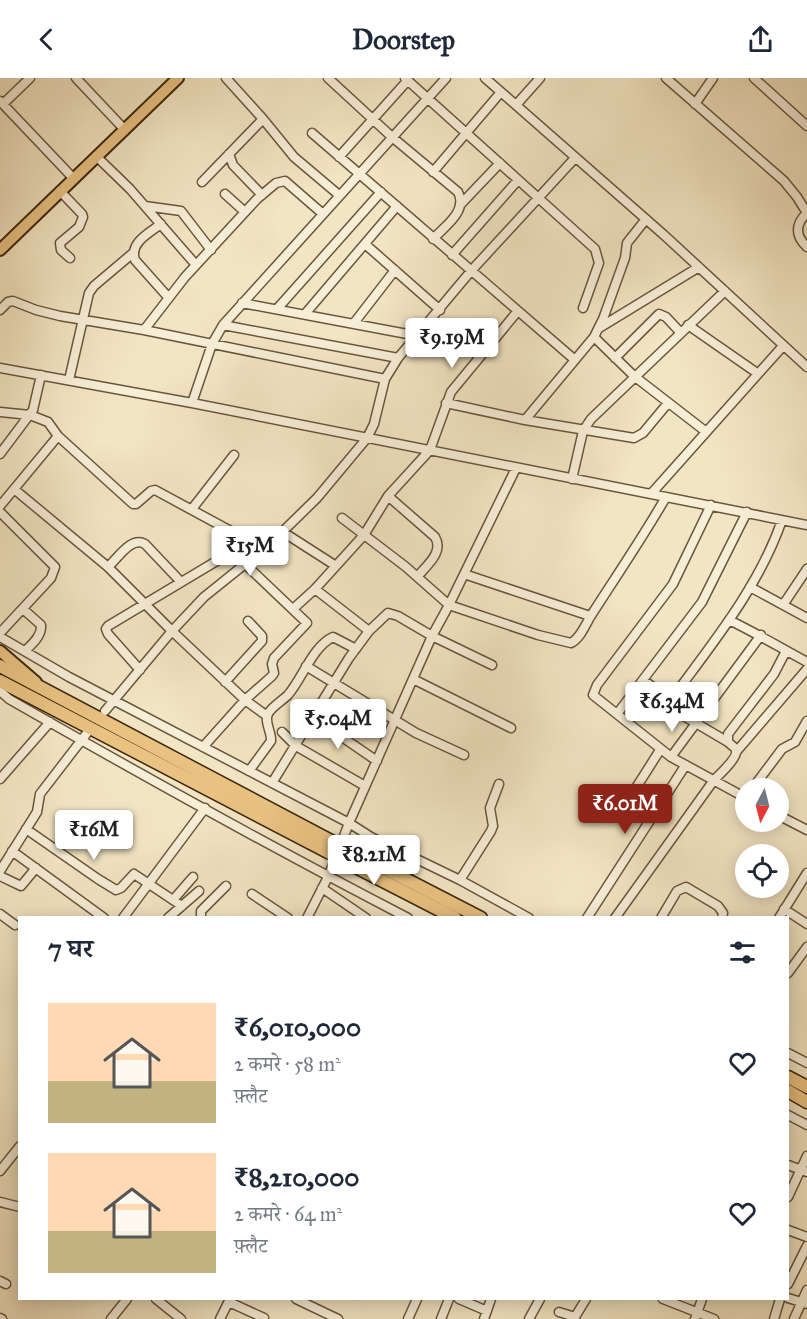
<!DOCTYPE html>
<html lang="hi">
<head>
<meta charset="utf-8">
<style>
	:root { --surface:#fff; --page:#f6f6f7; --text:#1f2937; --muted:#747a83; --accent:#8f2418 }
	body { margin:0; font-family:"IM FELL Great Primer","Noto Serif Devanagari",serif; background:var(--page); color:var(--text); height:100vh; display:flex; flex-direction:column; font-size:22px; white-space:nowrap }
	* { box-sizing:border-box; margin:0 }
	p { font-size:20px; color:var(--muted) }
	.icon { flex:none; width:33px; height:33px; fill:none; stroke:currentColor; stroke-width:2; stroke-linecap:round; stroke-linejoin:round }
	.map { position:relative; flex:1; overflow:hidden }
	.panel { position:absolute; left:18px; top:838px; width:771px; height:384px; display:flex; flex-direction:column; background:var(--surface); border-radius:0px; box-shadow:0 3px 15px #0003 }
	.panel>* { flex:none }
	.needle { width:39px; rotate:187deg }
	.controls { position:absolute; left:735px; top:700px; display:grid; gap:12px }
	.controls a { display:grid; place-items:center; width:54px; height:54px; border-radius:50%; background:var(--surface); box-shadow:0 3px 15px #0003; font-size:30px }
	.price { position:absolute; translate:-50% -51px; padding:0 14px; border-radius:6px; background:#fff; color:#222; font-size:20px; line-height:39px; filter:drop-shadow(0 2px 3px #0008) }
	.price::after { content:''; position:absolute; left:50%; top:36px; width:18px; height:14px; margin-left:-9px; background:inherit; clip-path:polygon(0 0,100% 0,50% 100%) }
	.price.active { background:var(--accent); color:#fff }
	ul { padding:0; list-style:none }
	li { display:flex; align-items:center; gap:18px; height:150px; padding:0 30px }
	li span { display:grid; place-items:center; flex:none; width:168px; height:120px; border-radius:0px; color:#555 }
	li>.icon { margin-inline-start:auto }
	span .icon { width:72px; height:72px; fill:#fffc; stroke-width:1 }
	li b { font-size:26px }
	h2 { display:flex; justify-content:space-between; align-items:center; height:72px; padding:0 30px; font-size:26px }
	header { display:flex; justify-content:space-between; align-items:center; height:78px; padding:0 30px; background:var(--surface); font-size:27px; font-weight:700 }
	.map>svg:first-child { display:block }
</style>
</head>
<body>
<header><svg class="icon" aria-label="back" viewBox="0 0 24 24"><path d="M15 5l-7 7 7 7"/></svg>Doorstep<svg class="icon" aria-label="share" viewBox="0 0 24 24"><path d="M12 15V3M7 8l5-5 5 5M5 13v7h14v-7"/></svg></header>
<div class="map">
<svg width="807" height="1241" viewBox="0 0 807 1241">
	<rect width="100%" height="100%" fill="#f2e5c3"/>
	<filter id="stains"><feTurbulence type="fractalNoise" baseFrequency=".00333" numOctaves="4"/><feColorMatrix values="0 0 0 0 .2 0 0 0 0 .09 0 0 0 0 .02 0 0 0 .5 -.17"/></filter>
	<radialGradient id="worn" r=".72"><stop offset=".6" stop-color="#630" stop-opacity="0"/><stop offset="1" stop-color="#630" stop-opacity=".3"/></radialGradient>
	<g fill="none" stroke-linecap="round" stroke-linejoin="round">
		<g stroke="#6a563a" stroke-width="11">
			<path id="minor" d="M76,0l48,51
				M226,0l37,41 31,38 45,38
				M328,0l64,59 66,55c10,19 -13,34 -25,47
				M405,0l190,171 4,14 -16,45
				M485,0l179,157 143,132
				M666,0l118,103 13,16 10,16
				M754,0l53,48
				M0,23l74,78
				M3,26l27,-26
				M695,26l18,-26
				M516,27l24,-27
				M312,55l263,227
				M229,76l4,11 29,30
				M96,78l34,33 66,76
				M339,79l69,-77
				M433,94l68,-80
				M202,104l61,-63
				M60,113l22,23 1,3 -4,10 -19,16 1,7 9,8
				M225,116l20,18
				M461,126l39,-41
				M145,128l36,5 30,39
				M807,135c-12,11 -12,23 0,34
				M161,146c-12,9 -32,19 -26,36l33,37
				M365,166l75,66
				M452,177l66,-75
				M242,225l176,33
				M277,231l104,-117
				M0,232l8,-8 5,-1 23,9 24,6 84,14 241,49
				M305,236l92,-108
				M354,245l41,-53
				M223,247l175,33
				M688,247l69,48
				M599,250l100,-61
				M144,252l41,-53 72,-78 19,-16 9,-2 38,33
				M594,259l40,39 71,55
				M615,280l44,-44 7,3 14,15
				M0,290l192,35 615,122
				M69,302l20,-87 5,-7 39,-33
				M192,325l20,-59 11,-19 223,-247
				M446,325l79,17 109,18 9,-5 25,-30
				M0,334l30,3 18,7 10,14 75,68h3l15,-13 4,-1 109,59
				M525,342l69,-83 9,-18 22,-61 2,-15 19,-24
				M0,376l33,-44 8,-35
				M572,401l11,-48 8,-12 134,-128
				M14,411l94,78 64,64 73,69 22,16
				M651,416l132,-148
				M388,418l47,41c9,15 -8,28 -17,39
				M711,427l-38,79 -76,101 -4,10 78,62 75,41
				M0,428l58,-70
				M192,431l42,-54
				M0,434l55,55 -4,11 -51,55
				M342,440l64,49 43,38 89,30 33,8c10,-5 15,-20 21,-29 25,-39 51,-77 74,-117
				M283,454l53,34
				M108,489c10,-9 23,-31 37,-23l36,38
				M464,496l126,42
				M750,509l57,31
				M315,511l54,42
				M783,527l24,-36
				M23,531l18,16c1,11 -9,19 -16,26
				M293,531l22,-20 49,-54 24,-39 42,-46 21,-58 66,-80
				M729,542c27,13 52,28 78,42
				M0,559l69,40 280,146 22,14 89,43 69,38
				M306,588l110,67 48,22
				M140,592l-32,-36 -2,-5 2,-3 142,-85
				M413,601l98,49
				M643,602l23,16 6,13 56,33
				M225,604l37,-41v-5l-14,-15
				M0,613l9,8c131,75 264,149 399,219
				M670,623c42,-57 89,-114 112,-181
				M105,633l67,-80 32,-34 66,-53 47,-46 50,-60 7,-14 11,-45 13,-21 73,-87 104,-113
				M617,636l85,-112 45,-90
				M313,639l64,44
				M282,654l14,14 69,40
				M203,669l42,-47 27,-24 2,-3 -2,-9 2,-6 33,-35 -62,-59
				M736,674l71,-83
				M671,679l90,-122
				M249,693l22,-30c1,-8 -7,-19 -3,-27 3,-7 14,-13 20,-19 14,-16 25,-49 45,-58l23,12
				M0,701l50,-57
				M272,705l77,-125 20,-27 19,-18 10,3 34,20 60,29
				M752,711l30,-40 13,-7 12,-21
				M627,724l33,-52
				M778,737l29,15
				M26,751l72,50 18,11 5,-2 13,-14 48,32
				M12,773l92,67
				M0,793l37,-59 3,-18 47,-61
				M0,798l21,10 15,-18
				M460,802l31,-49 2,-5 -3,-18 9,-24
				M322,810l44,30
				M252,816l36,24
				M173,822l20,-23
				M784,831l23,15
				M0,836l15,11
				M123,840l82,-110
				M168,840l31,-27
				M201,840v-7l25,-25
				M307,840l21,-41 21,-54 83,-187 17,-31 67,-137
				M587,840l98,-152
				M615,840l99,-138c5,-5 25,-23 22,-31 -1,-1 -7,-6 -8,-7v-8l46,-60 12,-23
				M661,840l16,-27 9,-4 32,19 5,7 -1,5
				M779,840l28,-45
				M788,895l19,-26
				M788,975l19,10
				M788,1037l19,10
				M788,1087l19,7
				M0,1093l20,-25
				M788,1119l19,-41
				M0,1124l20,5
				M788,1152l19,7
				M0,1203l6,3
				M788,1206l19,-38
				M788,1220l19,6
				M156,1221l25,20
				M296,1221l42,20
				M459,1221l28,12
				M663,1221l51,20
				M229,1224l35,16
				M559,1234l16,5 11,-18
				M0,1240l2,1
				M111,1241l16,-20
				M220,1241l10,-20
				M408,1241l9,-20
				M441,1241l8,-20
				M484,1241l7,-20
				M529,1241l11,-20
				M695,1241l7,-20
				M774,1241l6,-20
				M794,1241l13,-29"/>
		</g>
		<g stroke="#3c270d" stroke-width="14">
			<path id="major" d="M0,172l178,-172
				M0,573l36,31"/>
		</g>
		<g stroke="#3c270d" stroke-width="15">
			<path id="highway" d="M0,588l331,175
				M0,603l326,170
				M353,774l128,66
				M348,785l107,55
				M788,999l19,10
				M788,1013l19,11"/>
		</g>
		<use href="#minor" stroke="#f7eed8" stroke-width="8"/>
		<use href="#major" stroke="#e9c282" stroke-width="10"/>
		<use href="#highway" stroke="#e9c282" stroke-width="12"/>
		<g stroke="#3c270d" stroke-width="15" stroke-linecap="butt">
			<path id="highway-bridge" d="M331,763l22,11
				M326,773l22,12"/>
		</g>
		<use href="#highway-bridge" stroke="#e9c282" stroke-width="12"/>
	</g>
	<rect width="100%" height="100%" filter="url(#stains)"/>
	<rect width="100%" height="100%" fill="url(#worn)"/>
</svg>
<div class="controls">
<a><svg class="needle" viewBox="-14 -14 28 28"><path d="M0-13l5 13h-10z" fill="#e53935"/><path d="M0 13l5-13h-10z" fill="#747a83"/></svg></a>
<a><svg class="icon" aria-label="locate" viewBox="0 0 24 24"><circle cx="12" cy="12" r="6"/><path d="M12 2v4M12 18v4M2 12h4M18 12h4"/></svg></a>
</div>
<b class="price" style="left:452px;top:291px">₹9.19M</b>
<b class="price" style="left:250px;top:499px">₹15M</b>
<b class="price" style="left:672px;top:655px">₹6.34M</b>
<b class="price" style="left:338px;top:672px">₹5.04M</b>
<b class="price active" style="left:625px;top:757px">₹6.01M</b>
<b class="price" style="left:94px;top:783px">₹16M</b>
<b class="price" style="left:374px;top:808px">₹8.21M</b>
<section class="panel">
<h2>7 घर<svg class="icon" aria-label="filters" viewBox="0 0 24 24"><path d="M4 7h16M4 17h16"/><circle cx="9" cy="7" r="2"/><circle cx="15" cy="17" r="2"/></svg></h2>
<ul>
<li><span style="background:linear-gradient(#ffd9b3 65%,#c2b280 0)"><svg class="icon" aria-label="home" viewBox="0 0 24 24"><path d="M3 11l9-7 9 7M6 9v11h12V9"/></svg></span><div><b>₹6,010,000</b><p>2 कमरे · 58 m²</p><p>फ़्लैट</p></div><svg class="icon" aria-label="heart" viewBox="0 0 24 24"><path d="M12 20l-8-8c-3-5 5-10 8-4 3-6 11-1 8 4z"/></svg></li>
<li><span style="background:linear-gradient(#ffd9b3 65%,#c2b280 0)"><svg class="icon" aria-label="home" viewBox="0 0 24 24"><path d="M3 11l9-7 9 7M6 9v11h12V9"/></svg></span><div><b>₹8,210,000</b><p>2 कमरे · 64 m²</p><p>फ़्लैट</p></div><svg class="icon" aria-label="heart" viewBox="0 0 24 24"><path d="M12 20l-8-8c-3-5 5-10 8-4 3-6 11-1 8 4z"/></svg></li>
</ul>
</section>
</div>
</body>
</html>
